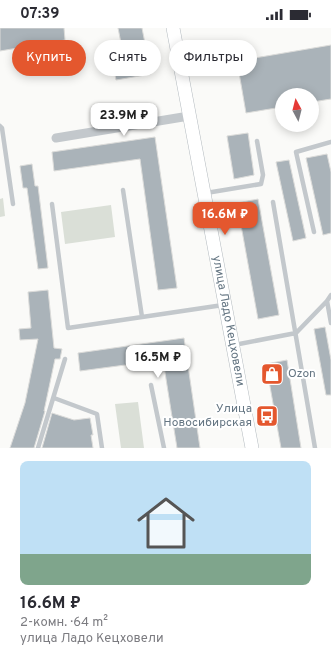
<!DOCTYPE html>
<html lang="ru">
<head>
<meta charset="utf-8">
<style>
	:root { --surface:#fff; --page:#f2f2f3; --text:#2b2b33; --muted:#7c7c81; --accent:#e4572e }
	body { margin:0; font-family:Overpass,sans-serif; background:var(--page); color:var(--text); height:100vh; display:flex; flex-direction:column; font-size:15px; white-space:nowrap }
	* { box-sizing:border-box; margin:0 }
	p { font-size:13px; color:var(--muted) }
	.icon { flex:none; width:22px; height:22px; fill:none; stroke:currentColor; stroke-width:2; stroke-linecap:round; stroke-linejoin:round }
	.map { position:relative; height:420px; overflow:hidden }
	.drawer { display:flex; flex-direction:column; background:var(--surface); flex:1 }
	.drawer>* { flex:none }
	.hud { position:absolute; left:12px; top:12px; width:307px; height:36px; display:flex; gap:8px }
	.needle { width:26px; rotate:353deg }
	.controls { position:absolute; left:275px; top:60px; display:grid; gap:8px }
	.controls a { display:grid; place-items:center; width:44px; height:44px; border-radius:50%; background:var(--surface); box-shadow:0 2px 10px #0003; font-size:20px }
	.price { position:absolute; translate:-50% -34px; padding:0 9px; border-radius:8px; background:#fff; color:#222; font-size:13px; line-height:26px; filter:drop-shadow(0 1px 2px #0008) }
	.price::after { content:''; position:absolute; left:50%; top:24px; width:12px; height:9px; margin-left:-6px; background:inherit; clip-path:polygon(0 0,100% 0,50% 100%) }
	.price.selected { background:var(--accent); color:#fff }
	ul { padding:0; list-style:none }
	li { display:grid; align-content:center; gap:8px; height:212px; padding:0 20px }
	li span { display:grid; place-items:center; height:124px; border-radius:8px; color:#555 }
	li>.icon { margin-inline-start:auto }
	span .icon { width:72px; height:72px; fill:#fffc; stroke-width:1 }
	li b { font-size:17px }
	.pill { padding:0 14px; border-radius:18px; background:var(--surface); box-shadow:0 2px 10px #0003; font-size:14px; line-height:36px }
	.pill.selected { background:var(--accent); color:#fff }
	.status { display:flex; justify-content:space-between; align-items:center; height:28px; padding:0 20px; background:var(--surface); direction:ltr }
	.status svg { height:11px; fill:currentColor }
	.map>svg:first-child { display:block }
</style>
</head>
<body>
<div class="status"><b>07:39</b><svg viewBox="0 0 49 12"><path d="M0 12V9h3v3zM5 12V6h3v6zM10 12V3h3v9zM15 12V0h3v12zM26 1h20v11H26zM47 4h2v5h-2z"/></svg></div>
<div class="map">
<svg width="331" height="420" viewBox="0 0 331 420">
	<rect width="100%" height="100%" fill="#fafaf8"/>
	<path fill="#dadfd7" d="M3,170l2,18 -5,1v-18z
		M111,177l4,32 -50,7 -4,-32z
		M138,374l6,46h-23l-6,-44z"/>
	<path fill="#aab3b9" stroke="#dcdcda" d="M0,0h64l1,12 -65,11z
		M118,0h24l9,46 -35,6 -5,-25 12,-2z
		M331,17v54l-19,3v-7h-30v12l-36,6 -9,-52z
		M248,105l6,42 -20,4 -7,-43z
		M155,109l22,151 -19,2 -18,-131 -86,12 -2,-19z
		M327,126l4,18v61l-8,2 -17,-77z
		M289,132l17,78 -13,3 -17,-79z
		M32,136l3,22h3l10,82 -10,1 -11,-81h-4l-3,-22z
		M258,171l21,116 -21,4 -21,-116z
		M48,262l6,58 8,1 -2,10h-5l-11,52h1l-11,37h-24l15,-45 13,-64 -18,1 -1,-11 12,-1 -3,-36z
		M325,299l6,33v35h-5l-12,-66z
		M184,310l16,110h-23l-14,-88 -83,11 -2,-18z
		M287,332l14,88h-20l-15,-84z
		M52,385l22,7 16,-2 3,17h-2l2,13h-51z"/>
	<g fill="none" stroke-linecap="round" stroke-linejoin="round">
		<g stroke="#b3babf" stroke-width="14">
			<g id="secondary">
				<path id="s1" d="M173,0l79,420"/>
			</g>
		</g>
		<path stroke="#c3c8cc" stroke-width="4.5" d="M0,98l2,2 11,76
			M123,162l19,127
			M206,165l55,-9 2,-9 -6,-34
			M273,174l42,246
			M52,176l16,124 155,-23
			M314,204l-18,-80 35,-10
			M327,273l4,22
			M234,317l62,-12 31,-32 4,-6
			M151,357l13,63
			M54,370l43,16 5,34
			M38,420l27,-89"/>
		<path stroke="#c3c8cc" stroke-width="9" d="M56,110l133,-22"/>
		<use href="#secondary" stroke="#fff" stroke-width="13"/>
	</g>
	<defs>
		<g id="shop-square" transform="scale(1.15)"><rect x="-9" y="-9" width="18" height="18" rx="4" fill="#e4572e" stroke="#fff"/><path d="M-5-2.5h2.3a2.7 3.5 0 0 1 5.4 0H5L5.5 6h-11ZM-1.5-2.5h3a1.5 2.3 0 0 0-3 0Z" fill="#fff"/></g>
		<g id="bus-square" transform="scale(1.15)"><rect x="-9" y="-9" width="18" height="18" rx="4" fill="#e4572e" stroke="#fff"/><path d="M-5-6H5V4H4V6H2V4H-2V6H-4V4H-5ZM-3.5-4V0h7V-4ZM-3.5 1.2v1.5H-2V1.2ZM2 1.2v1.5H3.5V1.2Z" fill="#fff"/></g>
	</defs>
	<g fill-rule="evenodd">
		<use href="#shop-square" x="272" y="346"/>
		<use href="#bus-square" x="267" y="388"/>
	</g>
	<g text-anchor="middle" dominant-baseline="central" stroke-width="4" stroke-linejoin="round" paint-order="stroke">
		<g font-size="12" fill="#657683" stroke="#fff">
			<text stroke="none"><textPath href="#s1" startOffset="298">улица Ладо Кецховели</textPath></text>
		</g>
		<g font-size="12" fill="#657683" stroke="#fff" text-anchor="start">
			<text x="288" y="346">Ozon</text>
			<text x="252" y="381" text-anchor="end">Улица<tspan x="252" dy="14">Новосибирская</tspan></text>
		</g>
	</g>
</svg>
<div class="controls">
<a><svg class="needle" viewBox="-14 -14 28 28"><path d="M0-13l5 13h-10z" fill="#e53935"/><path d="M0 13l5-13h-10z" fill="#7c7c81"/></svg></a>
</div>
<b class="price" style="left:124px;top:109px">23.9M ₽</b>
<b class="price selected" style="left:225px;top:208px">16.6M ₽</b>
<b class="price" style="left:158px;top:351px">16.5M ₽</b>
<div class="hud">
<a class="pill selected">Купить</a>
<a class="pill">Снять</a>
<a class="pill">Фильтры</a>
</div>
</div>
<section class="drawer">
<ul>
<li><span style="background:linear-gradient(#bfe0f5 75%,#7fa58c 0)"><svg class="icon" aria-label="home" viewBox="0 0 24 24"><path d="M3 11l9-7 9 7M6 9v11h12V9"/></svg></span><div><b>16.6M ₽</b><p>2-комн. · 64 m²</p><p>улица Ладо Кецховели</p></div></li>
</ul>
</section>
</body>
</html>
